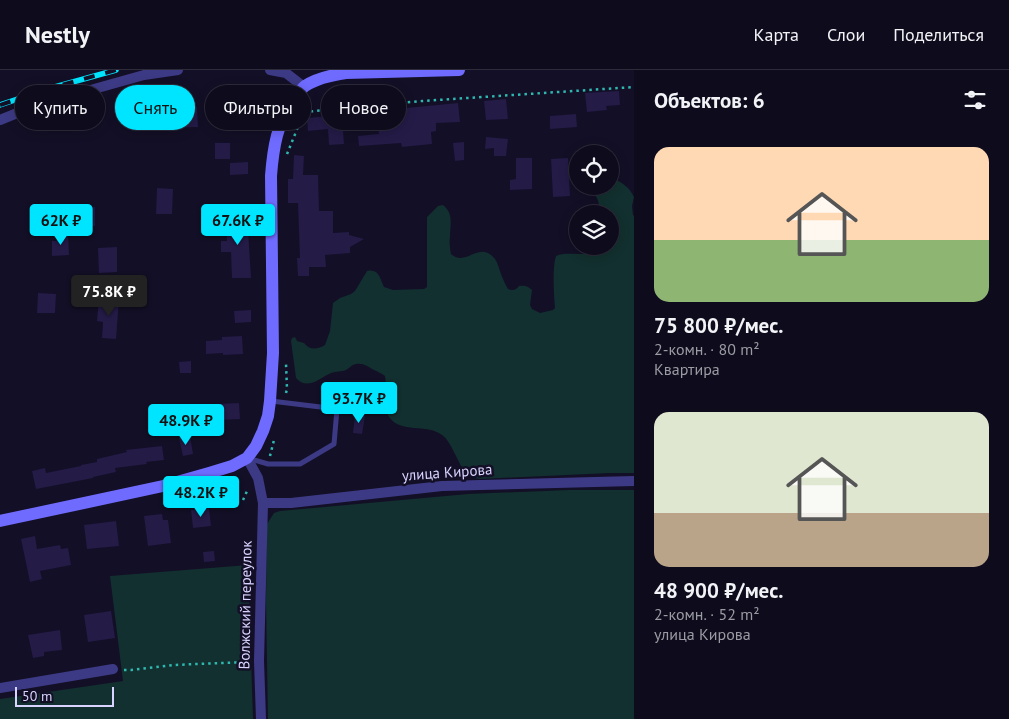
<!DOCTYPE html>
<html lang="ru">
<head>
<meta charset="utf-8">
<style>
	:root { --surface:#0e0b1c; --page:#1c1929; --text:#f1f3f6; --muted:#9b9ba3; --line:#2e2b3b; --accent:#00e5ff }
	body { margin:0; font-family:"PT Sans",sans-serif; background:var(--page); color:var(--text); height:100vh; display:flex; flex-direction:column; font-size:19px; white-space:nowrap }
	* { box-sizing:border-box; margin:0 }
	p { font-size:16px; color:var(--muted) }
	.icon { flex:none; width:28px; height:28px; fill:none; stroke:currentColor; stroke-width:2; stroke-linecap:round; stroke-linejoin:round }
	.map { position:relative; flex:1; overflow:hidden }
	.details { display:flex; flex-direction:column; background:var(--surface); width:375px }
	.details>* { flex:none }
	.top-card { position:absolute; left:15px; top:15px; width:475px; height:45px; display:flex; gap:10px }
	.fabs { position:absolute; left:569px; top:75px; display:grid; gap:10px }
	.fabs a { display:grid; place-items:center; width:50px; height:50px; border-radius:50%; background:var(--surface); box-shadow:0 2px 12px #0003,0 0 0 1px var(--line); font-size:25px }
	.scale { position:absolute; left:15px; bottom:12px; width:99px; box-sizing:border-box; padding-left:5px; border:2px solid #d9d4ff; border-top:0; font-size:14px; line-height:18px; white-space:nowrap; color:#d9d4ff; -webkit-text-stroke:4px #130f26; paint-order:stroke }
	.price { position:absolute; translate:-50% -42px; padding:0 11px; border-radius:5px; background:var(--accent); color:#111; font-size:16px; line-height:32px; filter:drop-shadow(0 1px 2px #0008) }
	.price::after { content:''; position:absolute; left:50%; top:30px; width:15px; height:11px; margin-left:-8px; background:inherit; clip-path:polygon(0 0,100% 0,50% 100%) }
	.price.current { background:#222; color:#fff }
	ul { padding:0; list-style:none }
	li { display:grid; align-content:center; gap:10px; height:265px; padding:0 20px }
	li span { display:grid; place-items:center; height:155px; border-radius:15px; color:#555 }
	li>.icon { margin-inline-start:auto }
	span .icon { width:90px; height:90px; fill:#fffc; stroke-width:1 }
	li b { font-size:21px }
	h2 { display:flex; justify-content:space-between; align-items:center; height:60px; padding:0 20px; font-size:21px }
	.tag { padding:0 18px; border-radius:22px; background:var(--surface); box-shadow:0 2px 12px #0003,0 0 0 1px var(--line); font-size:18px; line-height:45px }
	.tag.current { background:var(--accent); color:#111 }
	header { display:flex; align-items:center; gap:30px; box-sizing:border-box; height:70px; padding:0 25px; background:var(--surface); border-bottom:1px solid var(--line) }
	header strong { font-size:24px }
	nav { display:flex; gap:28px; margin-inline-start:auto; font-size:18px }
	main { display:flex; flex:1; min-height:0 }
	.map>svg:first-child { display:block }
</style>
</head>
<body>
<header>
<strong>Nestly</strong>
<nav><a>Карта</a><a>Слои</a><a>Поделиться</a></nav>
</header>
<main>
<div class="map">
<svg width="634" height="649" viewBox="0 0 634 649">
	<rect width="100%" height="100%" fill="#130f26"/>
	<path fill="#12302f" d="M610,107c10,4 19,9 24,20l-2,9 1,9 1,1v257h-25l-129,6c-3,-1 -9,-1 -12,-3 0,0 -4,-5 -4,-6 -7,-9 -13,-29 -22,-35 -16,-12 -41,-1 -53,-18 -9,-14 -1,-27 -4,-41 -4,-3 -7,-4 -11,-6 -6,-3 -10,-7 -18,-6 -5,1 -6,4 -10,6 -4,2 -10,1 -15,3 -11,5 -24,18 -35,5l-5,-37 1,-3 3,-1 2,4 7,2c6,8 14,6 21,2l5,-14 3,-28 7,-5 11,-4 4,-3 12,-20c12,-3 13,8 17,16l9,3 31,-1 3,-2v-70l11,-11 5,-1c11,9 7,19 7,32 -1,5 0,11 1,17 15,14 28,-15 44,5 3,4 4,10 6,15 2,5 4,10 7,15 5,2 8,1 11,-3 6,-1 9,0 13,4l-2,15 2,4 8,4 13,-3 2,-2c-1,-13 -3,-40 1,-52 13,-6 34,4 43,-10h11v-32h-13c5,-16 -2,-15 -6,-28h19z
		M569,420h65v229h-366l-2,-118 1,-77 7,-11 6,-2 188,-17z
		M248,495l5,154h-253v-20l123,-18 -13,-105z"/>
	<path fill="#241b47" d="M619,21l1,14 -14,1 1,4 -20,2 -2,-19z
		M506,29l2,20 -22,1 -2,-19z
		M458,33l2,19 -24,1v8l-5,1 1,12 -30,3 -1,-4 -42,3 -1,-10 21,-2 -3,-23z
		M152,37h17v2l28,-2 1,20 -37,1 -1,-4h-7z
		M237,37h17l1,19 -17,1z
		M576,44l1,13 -27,2v-13z
		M342,45l2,29 -15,1 -1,-16 -20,2 -1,-13z
		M486,67l22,2 -2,17h-12v-8l-9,1z
		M464,72v18l-9,1 -2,-18z
		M215,73h15v16h-15z
		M294,85l10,1 -1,19h15l1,36h14v22l16,-1v3l15,4 -14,8v6l-25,2 1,12h-17v9h-11l-1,-18h3l-2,-55h-10v-24h5z
		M516,88h16v31l-22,1v-10l6,-1z
		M568,88l2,38 -17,1 -2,-38z
		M248,92v12l-18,1v-12z
		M157,118l16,1 -1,25h-16z
		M95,137v19h-13l-1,-18z
		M247,144l4,64h-19l-1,-26h-10v-11h6v-26z
		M68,164l1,21 -17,1v-15h6v-6z
		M117,177v25l-18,1 -1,-25z
		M38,223l18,1 -1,19h-18z
		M99,228l20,1 -3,40 -14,-1 1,-16 -6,-1z
		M251,240v12l-16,1 -1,-12z
		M242,266l1,18 -20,1v-2l-17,1v-13l16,-1v-3z
		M191,291v12h-11l-1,-11z
		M239,333l1,16 -22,1v-16z
		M355,345l10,1 -3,18 -9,-1z
		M190,366l3,18 -10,2 -4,-18z
		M162,376l2,14 -18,2 1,2 -32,4 1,4 -23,5v1l-57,11 -4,-18 13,-3 1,5 35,-7v-1l16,-3v-3l30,-7 -1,-2z
		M209,438l2,18 -18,2 -2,-18z
		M162,444l1,6h5l3,23 -23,3 -4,-30z
		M116,451l3,25 -32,3 -3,-24z
		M35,466l2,13 23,-4 1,4 7,-1 3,17 -31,6 2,8 -12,3 -9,-43z
		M214,481l1,10 -11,1 -1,-10z
		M111,541l4,27 -27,4 -4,-27z
		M60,560l2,20 -18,2v4l-11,2 -5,-23z"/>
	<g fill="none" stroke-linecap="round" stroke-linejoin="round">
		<path stroke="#2fb8b0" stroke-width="2.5" stroke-dasharray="2.5 4" stroke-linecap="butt" d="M287,84l17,-42 118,-11 212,-14
			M286,323l1,-4 -1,-25
			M270,386l4,-16
			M243,430l5,-11
			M124,600h7l42,-5 75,-3"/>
		<path stroke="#3d3a85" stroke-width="5" d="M248,388l20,6h32l34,-20 3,-35 -66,-8"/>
		<path stroke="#3d3a85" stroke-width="10" d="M270,0l16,3 18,14
			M0,50l37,-15 107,-30 34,-5
			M247,388l11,20 5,25 -4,158 2,58
			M263,433h28l151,-17 192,-5
			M0,618l113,-19"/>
		<path stroke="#6f6bff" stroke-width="12" d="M0,451l163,-35 46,-13 23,-7 15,-8 9,-12 7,-15 5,-15 2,-15 3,-48 -2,-177c2,-27 6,-55 24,-78 3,-4 6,-9 10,-12 12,-8 27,-11 41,-13l113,-3"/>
		<g stroke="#00e5ff" stroke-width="5.5">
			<path id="rail" d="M0,35l51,-17 65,-18"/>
		</g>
		<use href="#rail" stroke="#130f26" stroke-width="4" stroke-dasharray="11" stroke-linecap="butt"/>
	</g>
	<g text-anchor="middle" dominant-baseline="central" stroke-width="5" stroke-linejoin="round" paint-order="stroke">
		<g font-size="15" fill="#d9d4ff" stroke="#130f26">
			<text transform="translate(447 402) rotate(-4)">улица Кирова</text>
			<text transform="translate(245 535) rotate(-89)">Волжский переулок</text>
		</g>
	</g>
</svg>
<div class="fabs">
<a><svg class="icon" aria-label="locate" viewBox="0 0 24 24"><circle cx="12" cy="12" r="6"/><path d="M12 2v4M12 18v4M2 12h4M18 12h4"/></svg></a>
<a><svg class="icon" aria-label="layers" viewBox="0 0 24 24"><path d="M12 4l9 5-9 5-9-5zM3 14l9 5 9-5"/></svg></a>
</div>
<div class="scale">50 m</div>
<b class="price" style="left:61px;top:176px">62K ₽</b>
<b class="price" style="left:238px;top:176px">67.6K ₽</b>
<b class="price current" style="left:109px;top:247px">75.8K ₽</b>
<b class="price" style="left:359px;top:354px">93.7K ₽</b>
<b class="price" style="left:186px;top:376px">48.9K ₽</b>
<b class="price" style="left:201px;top:448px">48.2K ₽</b>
<div class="top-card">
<a class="tag">Купить</a>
<a class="tag current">Снять</a>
<a class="tag">Фильтры</a>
<a class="tag">Новое</a>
</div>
</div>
<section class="details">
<h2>Объектов: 6<svg class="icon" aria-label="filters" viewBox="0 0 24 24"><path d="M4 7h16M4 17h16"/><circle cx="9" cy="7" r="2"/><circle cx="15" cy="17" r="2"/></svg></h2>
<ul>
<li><span style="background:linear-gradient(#ffd9b3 60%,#8fb573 0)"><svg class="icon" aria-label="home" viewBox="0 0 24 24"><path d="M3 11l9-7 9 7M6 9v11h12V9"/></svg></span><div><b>75 800 ₽/мес.</b><p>2-комн. · 80 m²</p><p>Квартира</p></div></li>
<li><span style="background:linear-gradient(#dfe7d0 65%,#b9a48a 0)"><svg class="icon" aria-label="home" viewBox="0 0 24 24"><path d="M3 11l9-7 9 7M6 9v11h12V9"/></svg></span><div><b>48 900 ₽/мес.</b><p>2-комн. · 52 m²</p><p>улица Кирова</p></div></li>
</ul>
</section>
</main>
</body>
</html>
